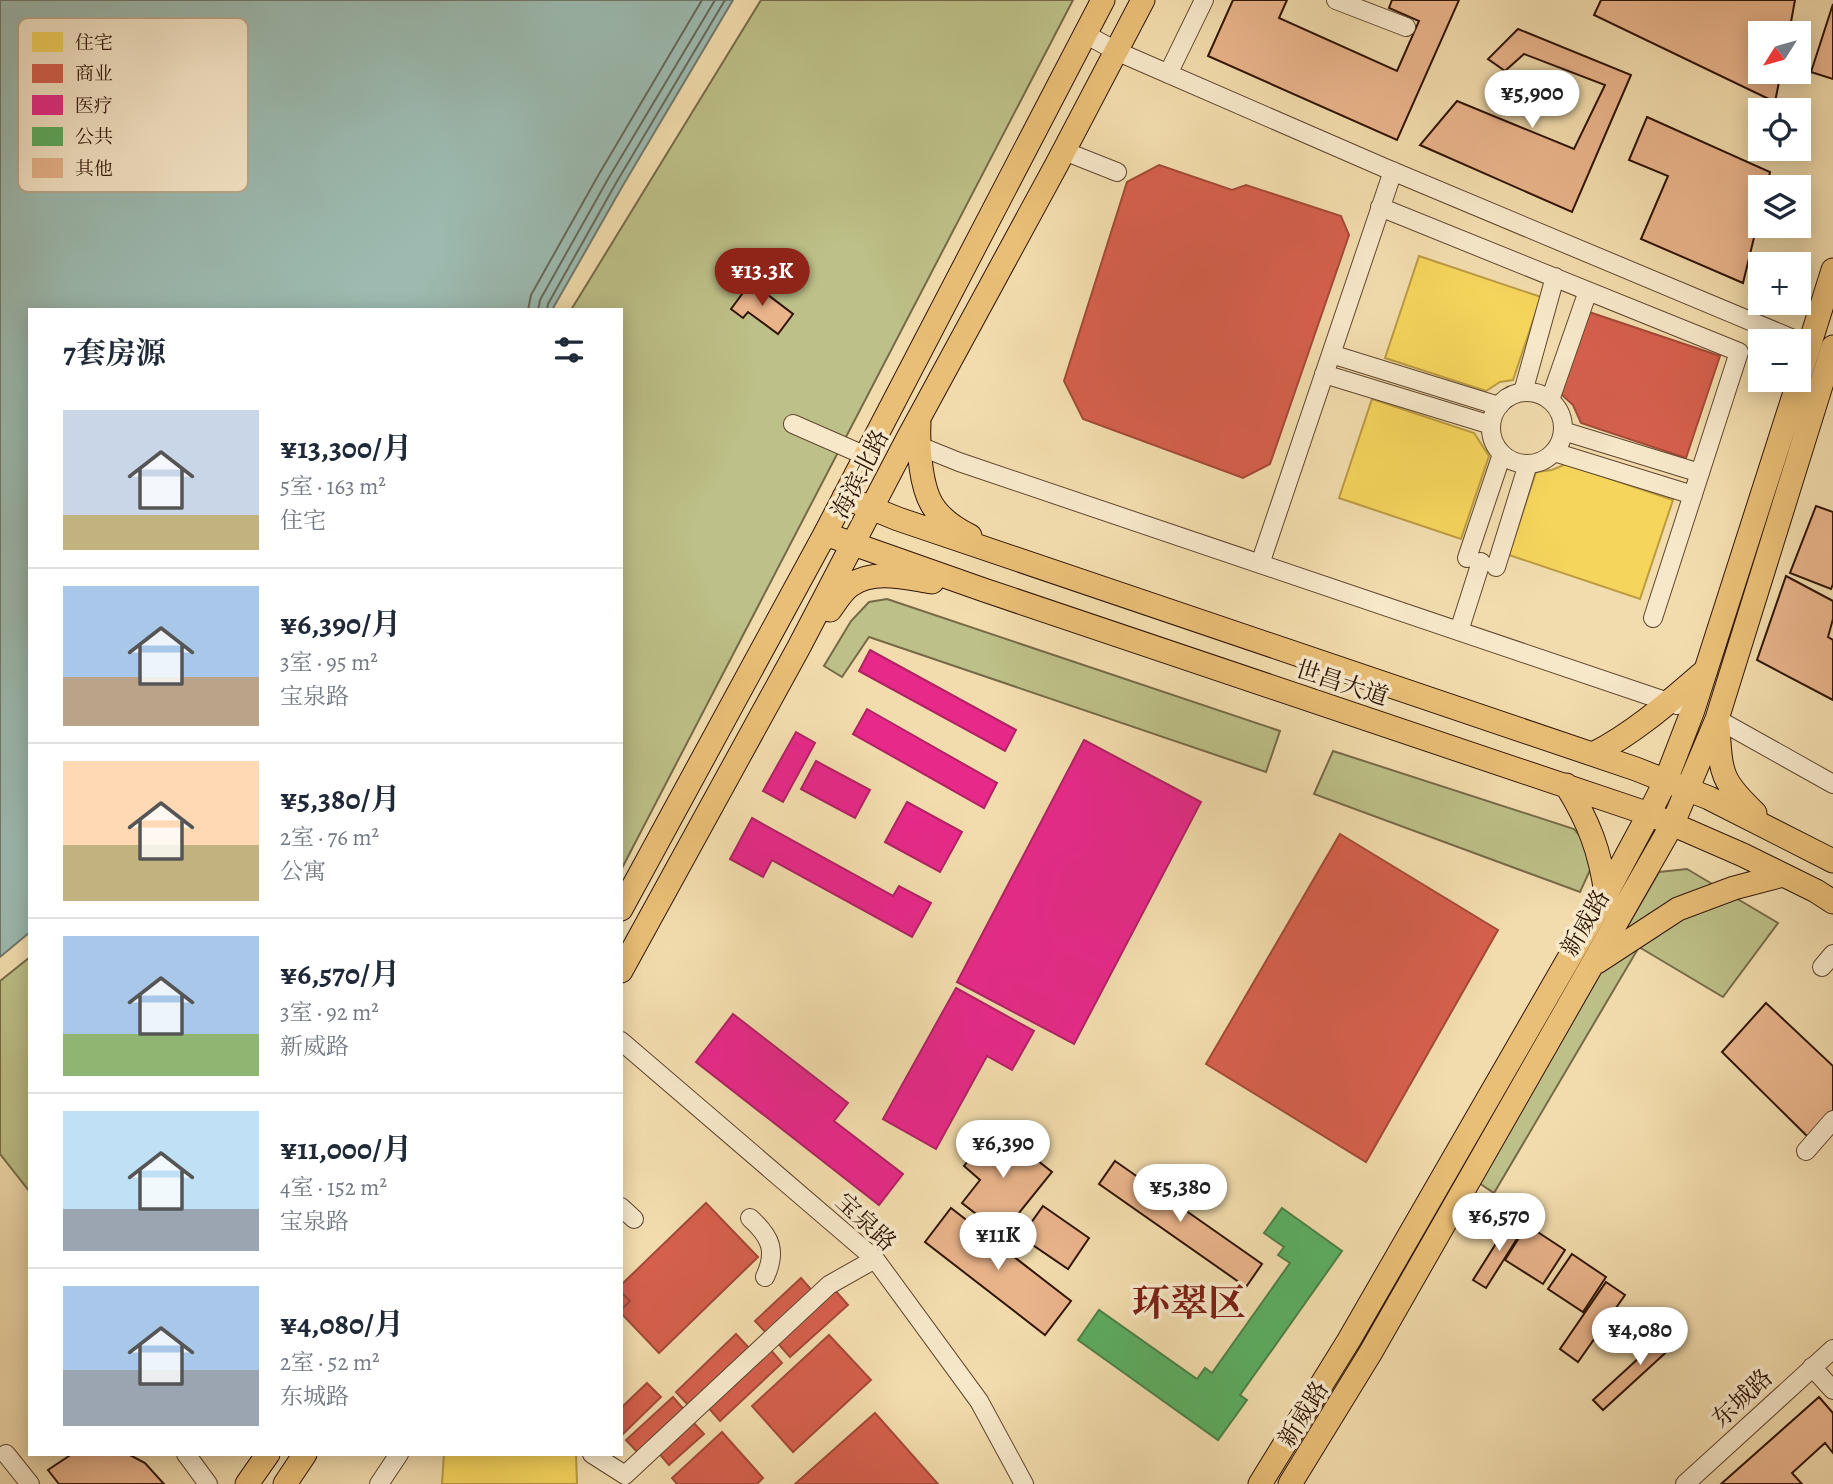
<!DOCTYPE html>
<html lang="zh">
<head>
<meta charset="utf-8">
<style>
	:root { --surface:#fff; --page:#f6f6f7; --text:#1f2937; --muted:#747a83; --line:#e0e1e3; --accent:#8f2418 }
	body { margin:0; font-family:Alegreya,"Noto Serif SC",serif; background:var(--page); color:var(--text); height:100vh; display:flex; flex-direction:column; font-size:26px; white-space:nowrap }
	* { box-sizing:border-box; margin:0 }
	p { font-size:23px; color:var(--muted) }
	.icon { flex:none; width:38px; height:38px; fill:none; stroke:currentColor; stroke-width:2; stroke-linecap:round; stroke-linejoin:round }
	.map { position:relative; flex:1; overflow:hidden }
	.drawer { position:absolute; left:28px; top:308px; width:595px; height:1148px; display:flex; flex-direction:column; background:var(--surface); border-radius:0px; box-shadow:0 4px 18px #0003 }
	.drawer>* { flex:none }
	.needle { width:46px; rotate:233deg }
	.tools { position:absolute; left:1748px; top:21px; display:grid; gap:14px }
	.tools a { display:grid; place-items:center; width:63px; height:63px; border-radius:0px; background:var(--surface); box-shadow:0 4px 18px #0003; font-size:35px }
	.price { position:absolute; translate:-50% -60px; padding:0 16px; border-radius:24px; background:#fff; color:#222; font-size:23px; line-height:46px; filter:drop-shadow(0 2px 4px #0008) }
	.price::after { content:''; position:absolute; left:50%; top:42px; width:21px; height:16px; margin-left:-10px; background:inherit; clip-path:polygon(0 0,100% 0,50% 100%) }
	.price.current { background:var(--accent); color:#fff }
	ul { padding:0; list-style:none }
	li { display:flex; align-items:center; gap:21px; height:175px; padding:0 35px }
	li+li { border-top:2px solid var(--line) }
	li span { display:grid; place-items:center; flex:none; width:196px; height:140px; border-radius:0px; color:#555 }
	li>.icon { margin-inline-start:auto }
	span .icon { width:84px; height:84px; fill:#fffc; stroke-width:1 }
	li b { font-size:30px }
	h2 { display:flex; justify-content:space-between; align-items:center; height:84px; padding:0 35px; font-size:30px }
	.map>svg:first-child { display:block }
</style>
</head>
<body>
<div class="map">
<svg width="1833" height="1484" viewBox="0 0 1833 1484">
	<rect width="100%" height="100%" fill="#f2dcad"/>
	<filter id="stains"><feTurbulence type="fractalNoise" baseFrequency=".00286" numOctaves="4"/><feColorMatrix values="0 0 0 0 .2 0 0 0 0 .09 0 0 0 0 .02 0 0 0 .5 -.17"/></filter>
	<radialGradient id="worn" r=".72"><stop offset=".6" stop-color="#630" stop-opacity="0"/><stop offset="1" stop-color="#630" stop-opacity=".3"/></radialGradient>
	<path fill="#bdc088" stroke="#766a46" stroke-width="2" d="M761,0h312l-452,870v-560h-50z
		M887,599l393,132 -14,41 -397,-135 -27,40 -18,-11 27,-45 18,-19z
		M1333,751l241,78 23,26 -17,37 -266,-98z
		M1687,869l91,54 -55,74 -84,-50 -145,246 -15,-10 180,-311z
		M30,957v235l-30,-38v-173z"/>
	<path fill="#9cbab0" stroke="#71786c" stroke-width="2" d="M0,0h733l-111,187 -70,123h-522v622l-30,25z"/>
	<path fill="#f6d55c" stroke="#bb9b42" stroke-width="2" d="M1419,256l122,41 -28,83 -13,2 -14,9 -101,-33z
		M1372,399l102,34 15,23 -28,83 -122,-41z
		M1566,464l107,36 -33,99 -131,-44 27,-83 16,-2z
		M444,1454h132l1,30h-135z"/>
	<path fill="#d6604d" stroke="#a44a37" stroke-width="2" d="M1159,165l73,25 14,-5 95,31 8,19 -79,229 -27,14 -160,-59 -19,-38 63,-199z
		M1589,312l131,44 -34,102 -105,-35 -8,-18 -12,-11z
		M1340,834l158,96 -132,232 -160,-98z
		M706,1203l52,54 -99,96 -38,-40v-3l9,-9 -9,-9v-7z
		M801,1278l13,15 -45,43 -14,-15z
		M833,1288l15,17 -58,52 -15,-17z
		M621,1292l9,9 -9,9z
		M736,1334l14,15 -60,58 -14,-15z
		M829,1335l42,45 -78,72 -41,-46z
		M769,1348l13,15 -62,58 -14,-16z
		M647,1383l14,14 -39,38 -1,-27z
		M673,1397l13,15 -46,43 -14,-15z
		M875,1413l63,71h-143z
		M691,1420l13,14 -35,31 -12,-14z
		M722,1432l41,46 -6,6h-80l-5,-6z"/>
	<path fill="#e7298a" stroke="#b02362" stroke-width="2" d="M870,650l146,80 -11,21 -146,-80z
		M867,709l130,74 -13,25 -131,-74z
		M796,732l19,11 -32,59 -20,-11z
		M1084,740l117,62 -127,242 -117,-62z
		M816,761l54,29 -15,28 -54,-29z
		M907,802l55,30 -22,40 -55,-30z
		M752,818l141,78 6,-10 32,17 -19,34 -140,-77 -9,17 -33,-18z
		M956,988l78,43 -22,39 -25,-14 -51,93 -53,-30z
		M733,1014l115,89 -14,18 69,53 -24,31 -183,-143z"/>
	<path fill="#5aae61" stroke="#4d8045" stroke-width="2" d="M1282,1208l60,43 -102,144 7,5 -29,40 -140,-100 21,-30 98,69 8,-11 7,5 78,-110 -12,-8 6,-8 -20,-14z"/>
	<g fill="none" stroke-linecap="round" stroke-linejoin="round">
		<path stroke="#66685a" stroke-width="2" d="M528,310l3,-15 68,-121 103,-174
			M538,310l2,-10 68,-121 107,-179
			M547,310l1,-6 68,-121 109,-183"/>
	</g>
	<path fill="#eab48b" stroke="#301505" stroke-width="2" d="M1233,0h54l-8,18 118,53 22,-50 -30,-13 3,-8h67l-62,140 -189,-84z
		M1601,0h194l-6,33h-29v39h21l-6,30 -181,-87z
		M1833,4v75l-22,-7z
		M1518,29l113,46 -59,137 -152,-67 37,-44 117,48 31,-64 -81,-31 -19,17 -17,-12z
		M1647,117l123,55 -3,15h-7v26l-17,70 -102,-44 27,-63 -39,-16z
		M751,282l42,32 -15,20 -30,-22 -5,6 -12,-9z
		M1816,506l17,6v72l-2,5 -41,-16z
		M1786,576l47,25v18l-5,18 5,3v60l-76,-40z
		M1766,1003l67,63v45l-25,26 -86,-85z
		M995,1127l57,45 -50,62 -40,-31 18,-23 -16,-14z
		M1115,1161l147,103 -16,23 -147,-103z
		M1043,1206l46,32 -21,31 -47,-32z
		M951,1208l120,93 -26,34 -120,-93z
		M1512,1218l13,8 -39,62 -13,-8z
		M1527,1225l38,25 -22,34 -38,-24z
		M1572,1254l34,23 -23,35 -35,-23z
		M1606,1282l19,13 -47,67 -18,-13z
		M1676,1324l10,10 -83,76 -10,-10z
		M1819,1397l14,16v40l-8,-10 -33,30 10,11h-81z
		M128,1454l17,9 19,21h-105l-11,-14 24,-16z"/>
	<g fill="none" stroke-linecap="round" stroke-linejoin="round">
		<g stroke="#60472f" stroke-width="20">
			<path id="minor" d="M1336,0l70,27
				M1085,34l31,17 269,117 413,173
				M1168,74l36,-74
				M1064,151l53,21
				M1380,207l359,145 -86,266
				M1331,354l168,52
				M1324,374l167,51
				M1523,392l32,-115
				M1491 428a36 36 0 1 1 72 0a36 36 0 1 1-72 0Z
				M1550,400l38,-109
				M793,424l73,32
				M1563,431l137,42
				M912,443l47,19 718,243
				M1554,452l139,43
				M1467,558l35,-104
				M1260,564l133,-393
				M1496,567l32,-103
				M1459,631l22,-69
				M1717,719l116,65
				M1822,967l11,-13
				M621,1041l254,218 104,142 45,83
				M1806,1151l27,-31
				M621,1207l13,12
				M750,1218c21,19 27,33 15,59
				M1812,1367l21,23
				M6,1454l24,30
				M186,1454l22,30
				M592,1454l33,21 204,-190 46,-26
				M379,1484l20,-30
				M1685,1484l148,-135"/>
		</g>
		<g stroke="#301505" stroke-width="25">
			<path id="major" d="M1799,378l34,-108
				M919,423c-1,22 1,67 16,86 8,11 23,21 35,27
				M844,497l54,22 738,250 73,29 124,63
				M825,534l159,56 665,224 94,41 73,36 17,11
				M830,610c6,-8 13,-20 21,-25 23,-16 55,-7 81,-3
				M1718,727c3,46 2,53 37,86
				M1593,754c43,-22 77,-53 113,-84
				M1566,785c23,37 34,66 40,109
				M621,909l204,-375 278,-534
				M1597,962l81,-53 56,-21 49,-13
				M621,971l178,-324 108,-207 150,-276 86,-164
				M247,1484l21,-30
				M285,1484l20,-30
				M1260,1484l89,-144 257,-446 43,-80 17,-34 27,-70 106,-330
				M1290,1484l81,-132 302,-529 44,-104 116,-372"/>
		</g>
		<use href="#minor" stroke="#f7e8ca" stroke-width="18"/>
		<use href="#major" stroke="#e9be76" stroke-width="23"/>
	</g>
	<g text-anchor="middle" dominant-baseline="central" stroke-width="7" stroke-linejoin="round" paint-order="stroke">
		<g font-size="24" fill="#301505" stroke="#f7e8ca">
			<text transform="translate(860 474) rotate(-63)">海滨北路</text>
			<text transform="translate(1342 683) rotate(18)">世昌大道</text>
			<text transform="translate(1585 923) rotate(-60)">新威路</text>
			<text transform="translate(866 1222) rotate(43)">宝泉路</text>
			<text transform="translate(1742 1398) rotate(-43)">东城路</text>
			<text transform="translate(1303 1414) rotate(-58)">新威路</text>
		</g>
		<g font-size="38" font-weight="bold" fill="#7a1f14" stroke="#f7e8ca">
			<text x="1189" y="1303">环翠区</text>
		</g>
	</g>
	<rect x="18" y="18" width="230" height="174" rx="10" fill="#f7e8ca" stroke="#bba98f" stroke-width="2"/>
	<rect x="32" y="32" width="31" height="20" fill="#f6d55c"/>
	<rect x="32" y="64" width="31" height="19" fill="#d6604d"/>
	<rect x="32" y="95" width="31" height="20" fill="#e7298a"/>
	<rect x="32" y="127" width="31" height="19" fill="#5aae61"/>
	<rect x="32" y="158" width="31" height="20" fill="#eab48b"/>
	<g font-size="19" fill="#301505">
		<text x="75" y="49">住宅</text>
		<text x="75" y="80">商业</text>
		<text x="75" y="112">医疗</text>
		<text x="75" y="143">公共</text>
		<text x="75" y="175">其他</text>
	</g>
	<rect width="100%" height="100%" filter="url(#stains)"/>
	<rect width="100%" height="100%" fill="url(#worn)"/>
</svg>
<div class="tools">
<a><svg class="needle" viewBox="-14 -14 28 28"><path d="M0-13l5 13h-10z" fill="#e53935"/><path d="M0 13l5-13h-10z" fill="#747a83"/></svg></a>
<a><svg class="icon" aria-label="locate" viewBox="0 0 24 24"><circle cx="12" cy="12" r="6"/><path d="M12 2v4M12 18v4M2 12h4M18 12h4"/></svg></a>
<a><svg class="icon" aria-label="layers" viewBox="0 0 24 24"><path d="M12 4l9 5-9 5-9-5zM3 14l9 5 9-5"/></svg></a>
<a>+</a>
<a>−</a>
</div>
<b class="price" style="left:1532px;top:130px">¥5,900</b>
<b class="price current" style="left:762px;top:308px">¥13.3K</b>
<b class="price" style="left:1003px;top:1180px">¥6,390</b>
<b class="price" style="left:1180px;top:1224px">¥5,380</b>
<b class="price" style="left:1499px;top:1253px">¥6,570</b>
<b class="price" style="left:998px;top:1272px">¥11K</b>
<b class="price" style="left:1640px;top:1367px">¥4,080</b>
<section class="drawer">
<h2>7套房源<svg class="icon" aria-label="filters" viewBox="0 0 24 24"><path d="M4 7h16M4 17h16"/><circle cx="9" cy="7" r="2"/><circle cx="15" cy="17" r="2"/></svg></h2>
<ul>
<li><span style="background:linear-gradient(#c9d6e8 75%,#c2b280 0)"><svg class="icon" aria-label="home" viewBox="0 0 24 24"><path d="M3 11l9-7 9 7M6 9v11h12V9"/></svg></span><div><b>¥13,300/月</b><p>5室 · 163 m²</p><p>住宅</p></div></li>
<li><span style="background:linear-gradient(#a9c7e8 65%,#b9a48a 0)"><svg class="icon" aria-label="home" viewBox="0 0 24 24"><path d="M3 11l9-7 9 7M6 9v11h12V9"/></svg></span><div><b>¥6,390/月</b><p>3室 · 95 m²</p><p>宝泉路</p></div></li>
<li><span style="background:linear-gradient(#ffd9b3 60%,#c2b280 0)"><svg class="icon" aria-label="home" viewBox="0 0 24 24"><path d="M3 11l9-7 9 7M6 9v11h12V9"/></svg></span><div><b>¥5,380/月</b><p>2室 · 76 m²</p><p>公寓</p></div></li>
<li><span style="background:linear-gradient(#a9c7e8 70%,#8fb573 0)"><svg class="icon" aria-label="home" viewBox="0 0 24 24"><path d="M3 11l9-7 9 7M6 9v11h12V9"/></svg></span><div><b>¥6,570/月</b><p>3室 · 92 m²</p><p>新威路</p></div></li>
<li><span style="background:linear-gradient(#bfe0f5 70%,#9aa5b1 0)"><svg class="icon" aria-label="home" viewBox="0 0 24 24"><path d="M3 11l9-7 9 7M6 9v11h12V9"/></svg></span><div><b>¥11,000/月</b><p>4室 · 152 m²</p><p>宝泉路</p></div></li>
<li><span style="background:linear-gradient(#a9c7e8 60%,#9aa5b1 0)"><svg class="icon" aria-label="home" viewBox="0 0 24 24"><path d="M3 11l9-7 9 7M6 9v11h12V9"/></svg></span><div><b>¥4,080/月</b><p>2室 · 52 m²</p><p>东城路</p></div></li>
</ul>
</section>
</div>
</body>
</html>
